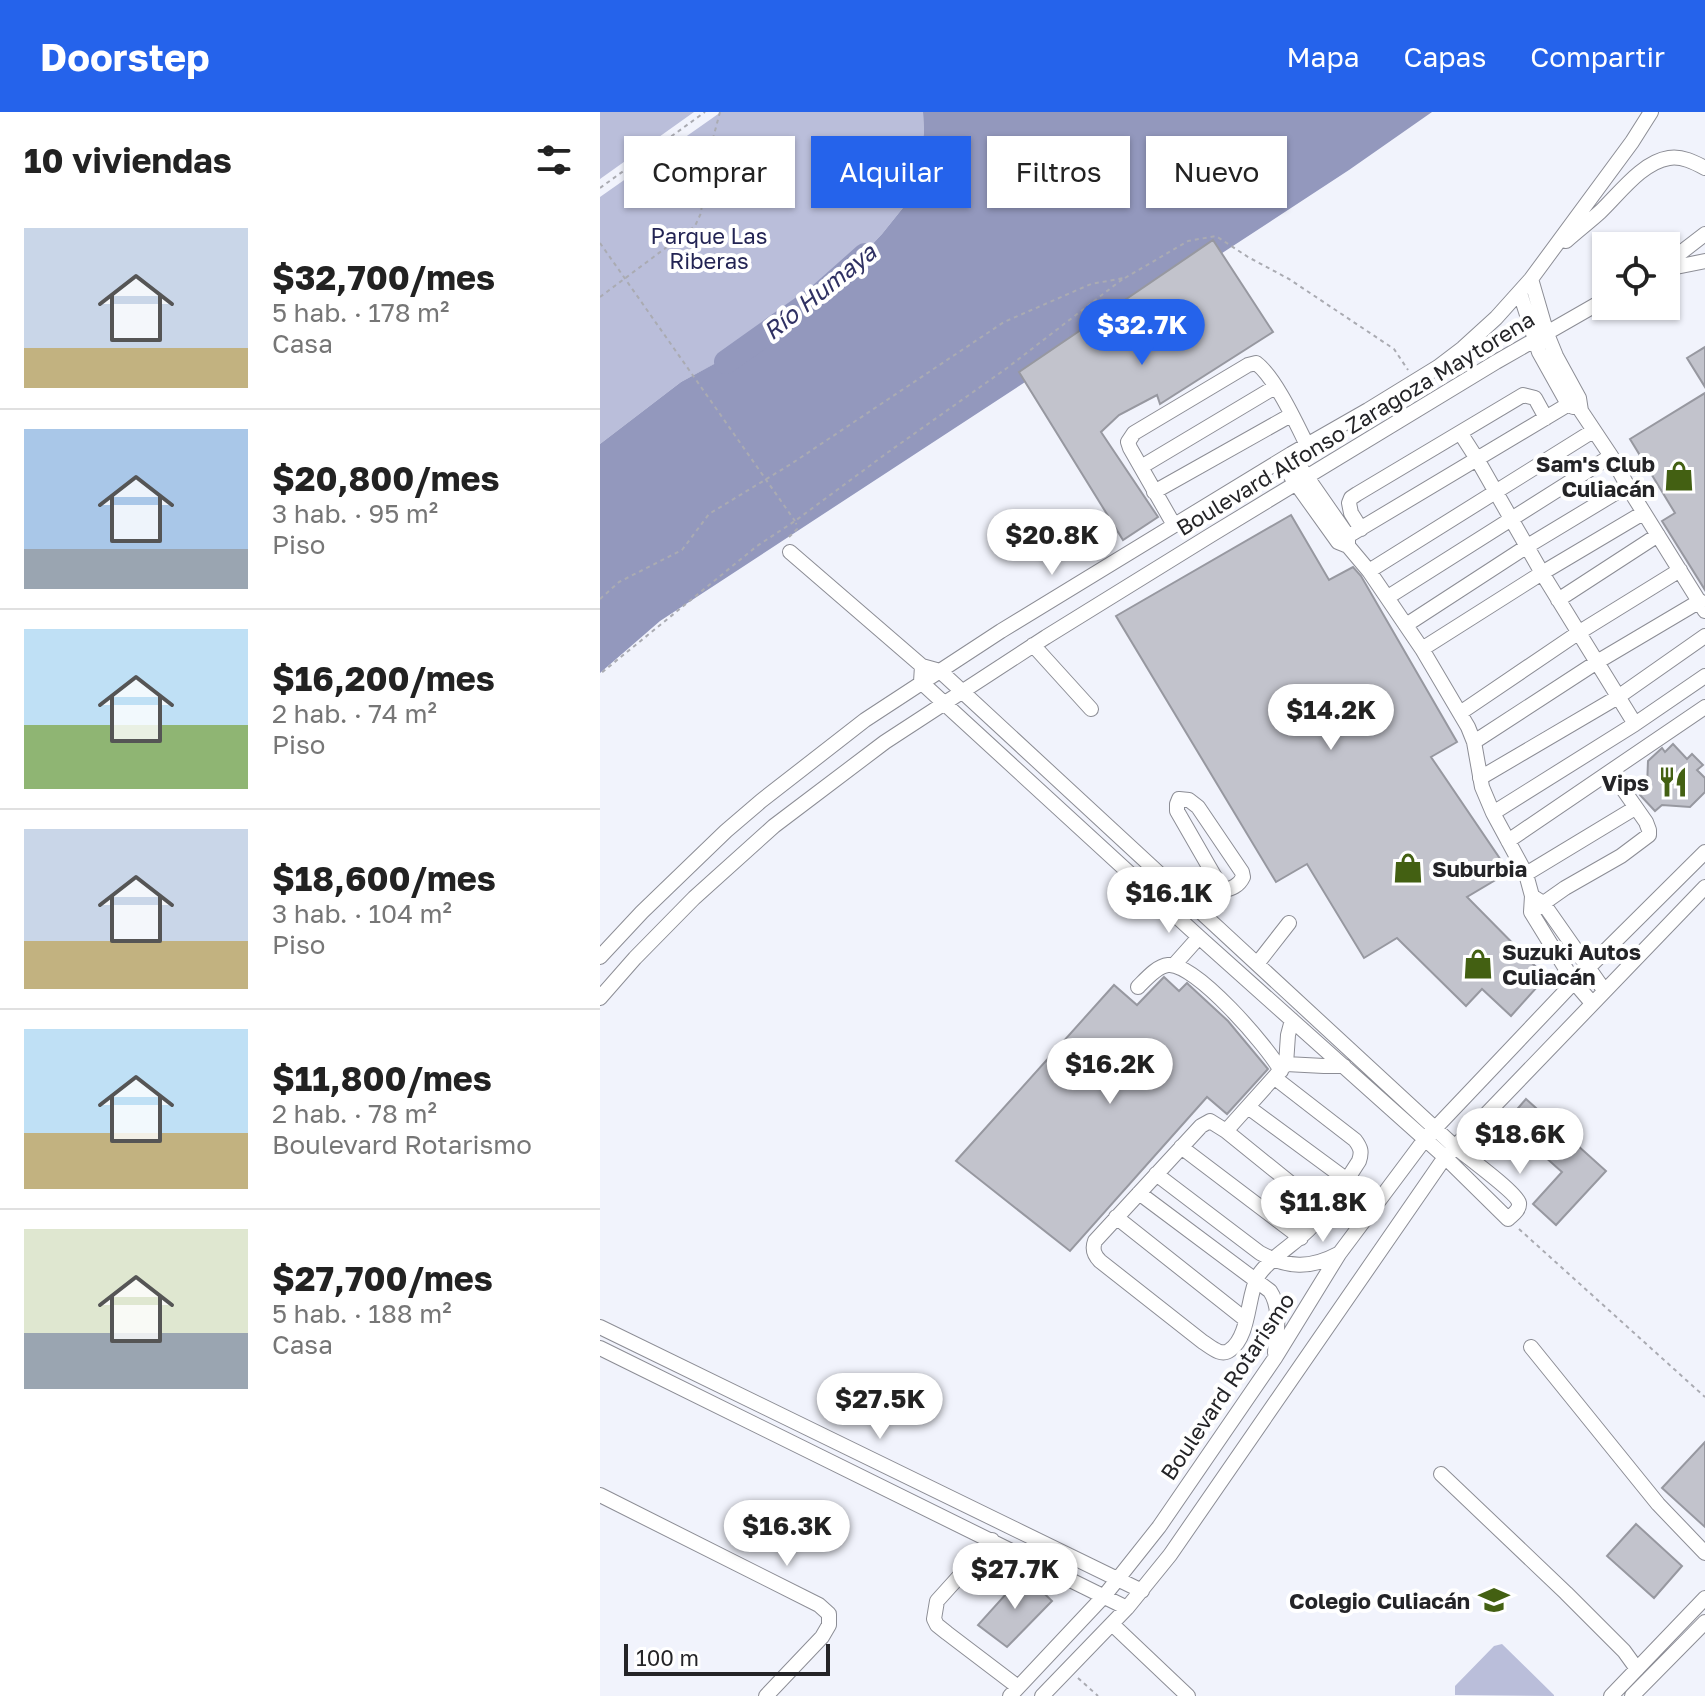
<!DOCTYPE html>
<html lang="es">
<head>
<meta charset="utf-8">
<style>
	:root { --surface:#fff; --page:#f2f2f2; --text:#222; --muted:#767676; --line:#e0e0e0; --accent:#2563eb }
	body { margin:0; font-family:"Golos Text",sans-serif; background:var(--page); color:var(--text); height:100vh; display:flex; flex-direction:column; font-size:30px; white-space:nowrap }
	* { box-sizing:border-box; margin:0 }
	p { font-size:26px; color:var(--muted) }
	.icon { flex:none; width:44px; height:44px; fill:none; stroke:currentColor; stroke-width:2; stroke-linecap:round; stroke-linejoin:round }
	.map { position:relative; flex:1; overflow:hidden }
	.side { display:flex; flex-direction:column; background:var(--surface); width:600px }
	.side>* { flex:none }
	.banner { position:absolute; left:24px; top:24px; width:760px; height:72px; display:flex; gap:16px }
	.tools { position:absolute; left:992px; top:120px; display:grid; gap:16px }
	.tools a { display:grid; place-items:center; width:88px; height:88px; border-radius:0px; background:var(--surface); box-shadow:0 2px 6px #0004; font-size:40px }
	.scale { position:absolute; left:24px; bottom:20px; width:206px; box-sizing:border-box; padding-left:8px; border:4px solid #242427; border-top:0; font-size:22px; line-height:28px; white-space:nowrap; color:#242427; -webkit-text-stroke:6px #fff; paint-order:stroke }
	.price { position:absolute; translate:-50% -68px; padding:0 18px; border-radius:28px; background:#fff; color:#222; font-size:26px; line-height:52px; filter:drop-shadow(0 2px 4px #0008) }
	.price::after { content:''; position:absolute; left:50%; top:48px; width:24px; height:18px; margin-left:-12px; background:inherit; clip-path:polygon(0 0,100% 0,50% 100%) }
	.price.active { background:var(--accent); color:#fff }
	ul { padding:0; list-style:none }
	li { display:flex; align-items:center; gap:24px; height:200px; padding:0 24px }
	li+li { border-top:2px solid var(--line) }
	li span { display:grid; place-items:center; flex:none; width:224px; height:160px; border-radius:0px; color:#555 }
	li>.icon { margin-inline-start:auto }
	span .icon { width:96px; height:96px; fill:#fffc; stroke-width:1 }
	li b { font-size:34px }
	h2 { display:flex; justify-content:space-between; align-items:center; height:96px; padding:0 24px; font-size:34px }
	.tag { padding:0 28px; border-radius:0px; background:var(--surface); box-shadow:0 2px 6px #0004; font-size:28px; line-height:72px }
	.tag.active { background:var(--accent); color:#fff }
	header { display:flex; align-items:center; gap:48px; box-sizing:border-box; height:112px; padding:0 40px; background:var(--accent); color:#fff }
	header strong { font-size:38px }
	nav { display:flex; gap:44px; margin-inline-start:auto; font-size:28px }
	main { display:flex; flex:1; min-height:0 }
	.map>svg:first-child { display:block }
</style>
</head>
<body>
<header>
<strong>Doorstep</strong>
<nav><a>Mapa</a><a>Capas</a><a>Compartir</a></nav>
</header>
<main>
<section class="side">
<h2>10 viviendas<svg class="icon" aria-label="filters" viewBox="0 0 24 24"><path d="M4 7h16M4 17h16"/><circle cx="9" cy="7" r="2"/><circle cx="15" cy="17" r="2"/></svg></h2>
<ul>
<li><span style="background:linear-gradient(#c9d6e8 75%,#c2b280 0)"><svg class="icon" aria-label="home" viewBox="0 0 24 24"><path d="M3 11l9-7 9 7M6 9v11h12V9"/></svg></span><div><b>$32,700/mes</b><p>5 hab. · 178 m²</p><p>Casa</p></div></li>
<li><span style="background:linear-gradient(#a9c7e8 75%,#9aa5b1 0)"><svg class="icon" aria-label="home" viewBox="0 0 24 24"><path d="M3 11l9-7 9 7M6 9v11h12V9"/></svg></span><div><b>$20,800/mes</b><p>3 hab. · 95 m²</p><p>Piso</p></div></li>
<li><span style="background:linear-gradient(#bfe0f5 60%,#8fb573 0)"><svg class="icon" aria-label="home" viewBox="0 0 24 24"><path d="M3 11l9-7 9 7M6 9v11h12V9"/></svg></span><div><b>$16,200/mes</b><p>2 hab. · 74 m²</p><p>Piso</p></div></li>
<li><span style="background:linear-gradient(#c9d6e8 70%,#c2b280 0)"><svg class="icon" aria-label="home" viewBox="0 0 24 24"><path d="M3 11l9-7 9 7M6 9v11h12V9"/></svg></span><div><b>$18,600/mes</b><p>3 hab. · 104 m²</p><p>Piso</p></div></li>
<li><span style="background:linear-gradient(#bfe0f5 65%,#c2b280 0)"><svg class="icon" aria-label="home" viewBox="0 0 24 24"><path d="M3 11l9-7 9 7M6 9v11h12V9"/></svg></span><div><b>$11,800/mes</b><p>2 hab. · 78 m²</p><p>Boulevard Rotarismo</p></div></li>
<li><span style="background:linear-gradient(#dfe7d0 65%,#9aa5b1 0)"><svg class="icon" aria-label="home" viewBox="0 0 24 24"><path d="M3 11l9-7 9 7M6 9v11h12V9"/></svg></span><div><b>$27,700/mes</b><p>5 hab. · 188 m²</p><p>Casa</p></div></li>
</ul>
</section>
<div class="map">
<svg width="1105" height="1584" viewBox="0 0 1105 1584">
	<rect width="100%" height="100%" fill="#f1f3fc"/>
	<path fill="#babeda" d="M0,0h94l-94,67z
		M121,0h202l1,20 -5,36 -13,36 -24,30 -53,56 -68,49 -80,43 -81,62v-247z
		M902,1532l52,51v1l-99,-1v-9l39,-40z"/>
	<path fill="#9398bd" d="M323,0h509l-83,58 -689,451 -60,52v-229l81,-62 79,-43 69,-49 53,-56 24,-30 13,-36 5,-36z"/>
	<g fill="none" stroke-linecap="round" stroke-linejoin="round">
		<path stroke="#9398bd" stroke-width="24" d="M126,250l94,-67 45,-40"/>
	</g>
	<path fill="#c2c3cc" stroke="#9798a0" stroke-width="2" d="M613,128l60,92 -113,72 -3,-9 -38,20 -18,17 57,85 -35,23 -104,-168z
		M1105,235v40l-18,-29z
		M1105,281v197l-43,-69 13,-8 -45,-74z
		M691,403l38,65 24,-13 8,9 96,166 -26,15 78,115 -42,25 79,80 -35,39 -29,-27 -16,17 -69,-68 -33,20 -57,-94 -31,18 -160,-266z
		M1073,632l14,15 5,-5 11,11 -6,5 8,8v14l-15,15 -28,-2 -7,6 -15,-16 7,-8 1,-26 14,-13 3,4z
		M564,865l15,14 8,-8 2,2 39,36 40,48 -41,45 -20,-17 -137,154 -114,-90 158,-176 23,20z
		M926,987l80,72 -50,54 -23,-21 29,-32 -56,-50z
		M1105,1330v85l-43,-39z
		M1036,1412l46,42 -28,32 -47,-42z
		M424,1462l28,27 -45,46 -29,-22z"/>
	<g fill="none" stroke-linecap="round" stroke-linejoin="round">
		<g stroke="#8c8d95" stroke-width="16">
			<path id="minor" d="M966,129c11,-10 23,-19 34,-29 19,-18 42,-50 69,-54 13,-2 25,4 36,10
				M1066,152l39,-30
				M1066,157l39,-8
				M931,167l16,55 9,22 23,42 2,13 30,45 20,36 74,119
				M920,181l19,59 29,52 5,3
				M861,322l16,25 65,114 93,151 -142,89
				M691,342l57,82v9
				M680,349l58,81 10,4 21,25 53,78 46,78 6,15 8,45 11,26 33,61 6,22 -1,16 43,70 18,21
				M541,355l134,-80
				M554,380l137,-77
				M574,413l-44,-77 -2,-6 6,-9 114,-68 8,-2c19,14 40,60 51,82
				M761,417l-10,-16 -2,-10 2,-5 6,-4 166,-99 12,3 11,20
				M738,430l241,-144
				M190,440l132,114 18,5 514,475c11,9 63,47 65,57 1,7 -7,12 -11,16l-63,-62 -246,-220 -278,-255 1,-16
				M769,459l224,-140
				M788,485l223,-141
				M958,488l100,-65
				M806,513l120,-78 101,-61
				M433,533l58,64
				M822,537l120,-76 101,-60
				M860,601l118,-80 102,-63
				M1035,612l70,-48
				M874,630l123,-80 103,-61
				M880,666l138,-81 87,-61
				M908,729l197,-134
				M926,762l109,-66
				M935,786l8,5 61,87
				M590,799c7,-6 13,-14 23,-17 12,-5 24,-4 30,-17l-1,-5 -44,-65 -9,-7 -10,-1 -2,5v7l46,80
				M931,800l34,-24 56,-32 28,-21v-5l-3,-8 -35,-50
				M0,845l42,-45 84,-81 35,-30 104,-81 136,-89 290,-177 77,-44 70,-43 25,-19 33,-30 35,-39 101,-137 19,-30
				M657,852l32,-41
				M574,853l25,-28
				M538,875c8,-8 19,-21 30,-22 27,-3 101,83 113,106
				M0,886l35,-40 59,-60 80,-72 111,-84 161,-105 165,-102 285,-173 110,-63
				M692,908l-4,15 -2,29 -60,67 99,80
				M686,952l38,2h20
				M648,995l99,73
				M626,1019l-16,-10 -9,5 -106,115c-3,8 -1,14 5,20l103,81c8,5 18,15 27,8 20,-14 17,-54 28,-74 11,-18 39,-33 54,-50 18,-19 33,-43 47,-65 3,-9 2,-13 -4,-21l-80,-62
				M581,1035l120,91
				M556,1062l104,79c28,15 50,16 78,1
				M539,1081l131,98c12,18 6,42 5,62
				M516,1105l130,103
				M0,1215l542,264
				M931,1235l127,157 47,49
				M0,1236l527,260
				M841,1362l125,119 58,58 13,18
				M0,1383l219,110 10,9v11l-7,12 -56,59
				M392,1428l-55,61 -3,18 3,6 10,8 71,54
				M512,1512l76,72
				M410,1584l95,-101 54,-68 116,-169 64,-104 86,-115 149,-157 131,-130
				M442,1584l85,-88 43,-53 275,-398 260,-270
				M1011,1584l94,-98
				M1032,1584l73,-74"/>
		</g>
		<path stroke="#aaabb2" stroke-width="2" stroke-dasharray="4 4" stroke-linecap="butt" d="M0,76l105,-76
			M525,166l63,-37 28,-5 32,21 41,22 105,70 14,21
			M0,185l95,-71 6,-13 5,-48 14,-53
			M189,425l8,-8 -1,-6
			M0,487l19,-17 63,-32 27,-36 82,-50 213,-142 87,-38 33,-6 -117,90 -120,85 -92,68 -38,25 -157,128
			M919,1117l186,168
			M478,1566l20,18"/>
		<use href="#minor" stroke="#fff" stroke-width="14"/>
		<path stroke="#aaabb2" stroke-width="2" stroke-dasharray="4 4" stroke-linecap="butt" d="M0,131l195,278"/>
	</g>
	<defs>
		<g id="shop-bare" transform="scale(2.4)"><path d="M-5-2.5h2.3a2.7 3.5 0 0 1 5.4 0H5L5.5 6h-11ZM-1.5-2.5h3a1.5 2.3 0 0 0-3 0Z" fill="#436012" stroke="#fff" stroke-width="2.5" paint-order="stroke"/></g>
		<g id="restaurant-bare" transform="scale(2.4)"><path d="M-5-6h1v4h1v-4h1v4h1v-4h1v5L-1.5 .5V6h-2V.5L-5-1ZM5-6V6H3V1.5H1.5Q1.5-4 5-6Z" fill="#436012" stroke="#fff" stroke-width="2.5" paint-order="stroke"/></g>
		<g id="school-bare" transform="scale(2.4)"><path d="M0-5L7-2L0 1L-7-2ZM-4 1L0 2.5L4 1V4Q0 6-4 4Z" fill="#436012" stroke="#fff" stroke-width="2.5" paint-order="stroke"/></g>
	</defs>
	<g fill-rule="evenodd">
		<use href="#shop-bare" x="1079" y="364"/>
		<use href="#restaurant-bare" x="1073" y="670"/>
		<use href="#shop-bare" x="808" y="756"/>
		<use href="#shop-bare" x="878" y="852"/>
		<use href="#school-bare" x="894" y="1488"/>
	</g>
	<g text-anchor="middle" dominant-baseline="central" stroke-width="8" stroke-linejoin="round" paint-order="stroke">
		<g font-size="22" fill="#232454" stroke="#fff">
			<text x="109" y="123">Parque Las<tspan x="109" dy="25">Riberas</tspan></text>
		</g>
		<g font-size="22" fill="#242427" stroke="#fff">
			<text transform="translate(755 311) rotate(-31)">Boulevard Alfonso Zaragoza Maytorena</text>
			<text transform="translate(627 1274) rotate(-56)">Boulevard Rotarismo</text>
		</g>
		<g font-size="22" font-weight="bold" fill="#242427" stroke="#fff" text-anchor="end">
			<text x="1055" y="351">Sam's Club<tspan x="1055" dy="25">Culiacán</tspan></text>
			<text x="1049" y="670">Vips</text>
			<text x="832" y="756" text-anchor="start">Suburbia</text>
			<text x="902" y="839" text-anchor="start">Suzuki Autos<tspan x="902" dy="25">Culiacán</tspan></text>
			<text x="870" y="1488">Colegio Culiacán</text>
		</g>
		<g font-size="24" font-style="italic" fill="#2f3163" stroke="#fff">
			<text transform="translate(219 179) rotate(-39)">Río Humaya</text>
		</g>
	</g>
</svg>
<div class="tools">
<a><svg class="icon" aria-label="locate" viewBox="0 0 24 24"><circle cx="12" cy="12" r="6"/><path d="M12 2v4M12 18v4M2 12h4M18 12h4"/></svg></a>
</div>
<div class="scale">100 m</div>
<b class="price active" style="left:542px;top:255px">$32.7K</b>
<b class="price" style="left:452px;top:465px">$20.8K</b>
<b class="price" style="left:731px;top:640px">$14.2K</b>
<b class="price" style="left:569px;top:823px">$16.1K</b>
<b class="price" style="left:510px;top:994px">$16.2K</b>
<b class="price" style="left:920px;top:1064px">$18.6K</b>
<b class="price" style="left:723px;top:1132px">$11.8K</b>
<b class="price" style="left:280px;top:1329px">$27.5K</b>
<b class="price" style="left:187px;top:1456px">$16.3K</b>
<b class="price" style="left:415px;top:1499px">$27.7K</b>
<div class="banner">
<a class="tag">Comprar</a>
<a class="tag active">Alquilar</a>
<a class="tag">Filtros</a>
<a class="tag">Nuevo</a>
</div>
</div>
</main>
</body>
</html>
